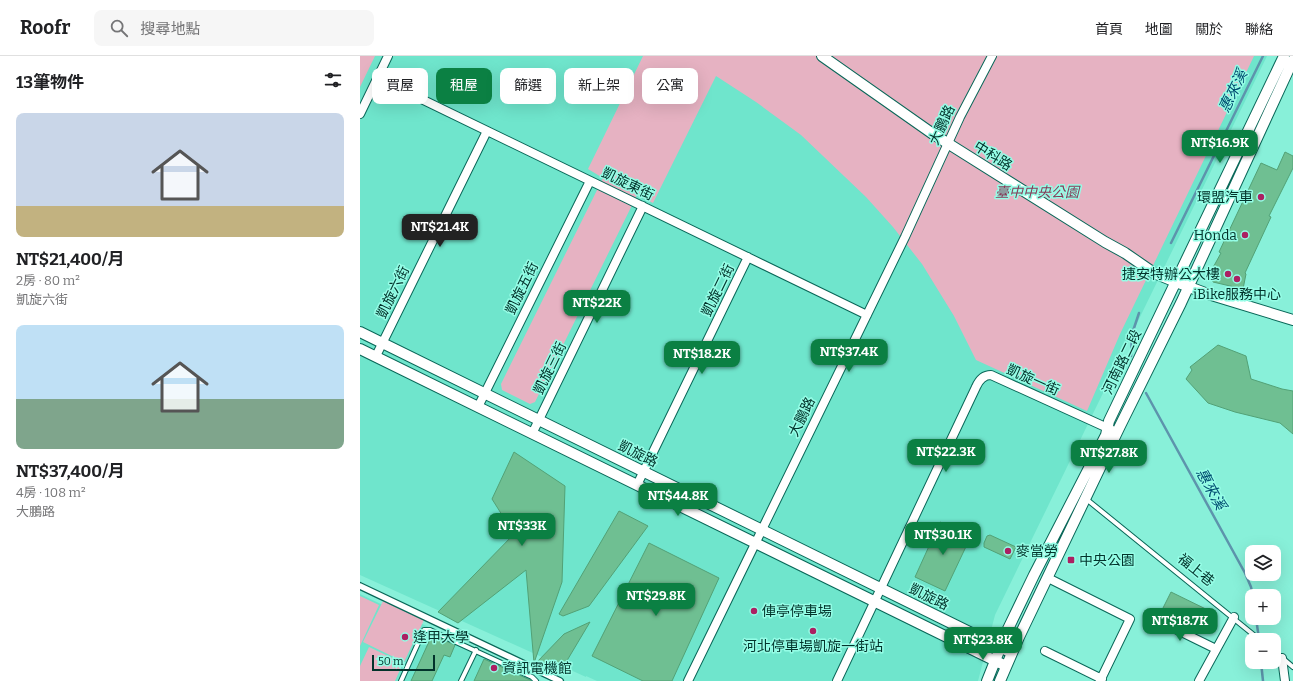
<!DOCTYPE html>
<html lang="zh-TW">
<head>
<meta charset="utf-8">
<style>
	:root { --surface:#fff; --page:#f6f6f6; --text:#202124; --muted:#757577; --line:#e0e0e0; --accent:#0b8043 }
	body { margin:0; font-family:Bitter,"Noto Sans TC",serif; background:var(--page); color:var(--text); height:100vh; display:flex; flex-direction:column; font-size:15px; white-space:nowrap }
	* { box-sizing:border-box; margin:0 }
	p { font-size:13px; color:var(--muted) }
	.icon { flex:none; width:22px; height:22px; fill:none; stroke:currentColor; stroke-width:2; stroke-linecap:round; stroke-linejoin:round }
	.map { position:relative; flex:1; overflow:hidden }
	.details { display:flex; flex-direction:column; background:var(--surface); width:360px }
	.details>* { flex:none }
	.banner { position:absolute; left:12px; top:12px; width:380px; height:36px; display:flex; gap:8px }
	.tools { position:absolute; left:885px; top:489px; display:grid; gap:8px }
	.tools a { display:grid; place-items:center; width:36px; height:36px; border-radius:8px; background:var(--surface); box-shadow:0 4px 16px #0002; font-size:20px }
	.scale { position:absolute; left:12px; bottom:10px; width:63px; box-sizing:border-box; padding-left:4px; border:2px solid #02332b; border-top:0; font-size:11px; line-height:14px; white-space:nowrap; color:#02332b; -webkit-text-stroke:3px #95fde6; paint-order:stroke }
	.price { position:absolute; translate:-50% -34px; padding:0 9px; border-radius:8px; background:var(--accent); color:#fff; font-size:13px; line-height:26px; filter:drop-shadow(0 1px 2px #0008) }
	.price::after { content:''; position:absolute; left:50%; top:24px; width:12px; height:9px; margin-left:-6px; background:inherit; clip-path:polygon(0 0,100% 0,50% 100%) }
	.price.selected { background:#222; color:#fff }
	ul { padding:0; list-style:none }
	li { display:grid; align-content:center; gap:8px; height:212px; padding:0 16px }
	li span { display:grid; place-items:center; height:124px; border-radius:8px; color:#555 }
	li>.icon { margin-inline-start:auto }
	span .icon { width:72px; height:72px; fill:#fffc; stroke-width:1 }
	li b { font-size:17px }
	h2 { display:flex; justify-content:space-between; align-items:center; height:48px; padding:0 16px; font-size:17px }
	.tag { padding:0 14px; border-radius:8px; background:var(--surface); box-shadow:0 4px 16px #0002; font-size:14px; line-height:36px }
	.tag.selected { background:var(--accent); color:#fff }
	header { display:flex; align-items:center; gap:24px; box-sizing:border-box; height:56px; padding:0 20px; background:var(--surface); border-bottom:1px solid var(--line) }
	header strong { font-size:19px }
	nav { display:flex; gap:22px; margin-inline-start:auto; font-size:14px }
	.search { width:280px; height:36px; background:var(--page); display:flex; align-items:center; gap:10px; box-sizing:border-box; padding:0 14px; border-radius:8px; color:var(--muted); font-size:15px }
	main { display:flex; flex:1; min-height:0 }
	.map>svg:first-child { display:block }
</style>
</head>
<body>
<header>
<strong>Roofr</strong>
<div class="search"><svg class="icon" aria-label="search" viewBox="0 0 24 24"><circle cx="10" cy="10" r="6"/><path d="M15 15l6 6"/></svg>搜尋地點</div>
<nav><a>首頁</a><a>地圖</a><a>關於</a><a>聯絡</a></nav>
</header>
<main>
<section class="details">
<h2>13筆物件<svg class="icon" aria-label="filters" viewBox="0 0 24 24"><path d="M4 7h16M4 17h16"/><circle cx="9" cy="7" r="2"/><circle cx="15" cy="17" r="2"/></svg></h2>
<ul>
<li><span style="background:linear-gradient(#c9d6e8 75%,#c2b280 0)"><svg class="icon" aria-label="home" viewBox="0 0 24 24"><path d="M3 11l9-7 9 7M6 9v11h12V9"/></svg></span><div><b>NT$21,400/月</b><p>2房 · 80 m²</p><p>凱旋六街</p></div></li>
<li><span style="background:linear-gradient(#bfe0f5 60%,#7fa58c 0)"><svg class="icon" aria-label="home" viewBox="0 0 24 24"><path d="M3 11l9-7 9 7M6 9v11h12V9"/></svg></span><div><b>NT$37,400/月</b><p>4房 · 108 m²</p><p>大鵬路</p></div></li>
</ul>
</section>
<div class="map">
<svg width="933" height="625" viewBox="0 0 933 625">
	<rect width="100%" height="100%" fill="#88f0d9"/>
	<path fill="#6fe5cc" d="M0,0h907l-272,559 -17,66h-381l-11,-5v1l-226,-102z
		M0,538l181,87h-181z"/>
	<path fill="#e6b2c2" d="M0,0h15l-15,31z
		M283,0h611l-134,278 -33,77 -111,-51 -22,-44 -32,-52 -29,-37 -27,-30 -65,-62 -45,-33 -40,-26 -63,127 -16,-8 -102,207 -5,2 -28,-14 -1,-6 102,-206 -15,-9z
		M0,540l19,9 -19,41z
		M23,545l41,19 -20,42 -41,-20z
		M9,591l34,16 -8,18h-35v-15z"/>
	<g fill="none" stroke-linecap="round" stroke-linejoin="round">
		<path stroke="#5d94ac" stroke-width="2.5" d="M811,187l92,-187
			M771,300l1,-22 7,-21
			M786,337l99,180 6,14 2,9
			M896,562l3,21
			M901,606l2,19"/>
	</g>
	<path fill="#6fbf92" stroke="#52a176" d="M925,96l8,4v12l-24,48 2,1 -26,56 1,1 -3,15 -30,-7 -3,-9 11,-20 -2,-1 42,-89 16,7z
		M858,289l28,11 5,23 31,10 11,2v43l-13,-11 -45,-11 -27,-9 -22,-24 6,-9 -2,-3z
		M154,396l51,34 -3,96 -28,81 -8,-93 -68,53 -20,-11 76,-78 -22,-35z
		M259,455l29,15 -59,80 -26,10 -4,-2z
		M580,466l31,14 -26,55 -30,-14z
		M630,479l26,12 -6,12 -26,-12v-4l3,-7z
		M289,487l70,35 -47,103h-29l-51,-25z
		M811,536l45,22 -16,17 -39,-19z
		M230,566l-31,52 -22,-12 27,-28z
		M72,579l23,10 -5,12 -6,-2 -12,26h-21z
		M124,603l46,21 1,1h-57z"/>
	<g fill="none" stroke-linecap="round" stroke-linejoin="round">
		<g stroke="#096758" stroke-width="6">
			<path id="service" d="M725,442l175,142
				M914,595l19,16
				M41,625l23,-51h6l102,47 4,4
				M101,625l15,-31"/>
		</g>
		<g stroke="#096758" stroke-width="8">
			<path id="pedestrian" d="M0,530l200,95"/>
		</g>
		<g stroke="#096758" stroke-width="10">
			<path id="minor" d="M18,22l489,237
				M0,58l28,-58
				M16,300l111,-225
				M118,351l112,-226
				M172,378l111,-228
				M277,429l111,-228
				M688,522l82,41 -30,62
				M793,562l63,31
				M685,595l57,28
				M922,602l3,23
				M328,625l217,-444 55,-120 32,-61
				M477,625l139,-294c3,-7 7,-12 15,-12l121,55
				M839,625l35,-64"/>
		</g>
		<g stroke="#096758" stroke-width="12">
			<path id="tertiary" d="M462,0l111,78 172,108 20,11 29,20 22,9 32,12 85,26
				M0,276l652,321
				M0,293l646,317
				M627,625l20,-50 27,-56 72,-140 3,-14c59,-121 117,-243 175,-365
				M640,625l19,-44 101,-211 61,-123 112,-243"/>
		</g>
		<use href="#service" stroke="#fff" stroke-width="4"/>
		<use href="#pedestrian" stroke="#fff" stroke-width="5.5"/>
		<use href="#minor" stroke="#fff" stroke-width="8"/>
		<use href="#tertiary" stroke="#fff" stroke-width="10"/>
	</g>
	<g fill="#ab2062" stroke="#95fde6" stroke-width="1.5">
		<circle cx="901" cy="141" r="4"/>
		<circle cx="885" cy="179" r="4"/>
		<circle cx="868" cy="218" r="4"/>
		<circle cx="877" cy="223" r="4"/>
		<circle cx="648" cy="495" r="4"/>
		<rect x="707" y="500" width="8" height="8" rx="2"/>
		<circle cx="394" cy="555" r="4"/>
		<circle cx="453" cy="575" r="4"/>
		<circle cx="45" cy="581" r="4"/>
		<circle cx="134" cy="612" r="4"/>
	</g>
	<g text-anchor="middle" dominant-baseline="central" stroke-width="3" stroke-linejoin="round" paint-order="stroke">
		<g font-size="14" fill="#02332b" stroke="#95fde6">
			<text transform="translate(582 69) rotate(-65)">大鵬路</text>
			<text transform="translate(633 100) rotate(32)">中科路</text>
			<text transform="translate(268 128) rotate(26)">凱旋東街</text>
			<text transform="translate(162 232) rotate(-64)">凱旋五街</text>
			<text transform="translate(358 234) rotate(-64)">凱旋二街</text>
			<text transform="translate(33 236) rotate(-64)">凱旋六街</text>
			<text transform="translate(762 306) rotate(-64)">河南路二段</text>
			<text transform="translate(190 312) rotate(-64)">凱旋三街</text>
			<text transform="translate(673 324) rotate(24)">凱旋一街</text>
			<text transform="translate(442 361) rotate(-64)">大鵬路</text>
			<text transform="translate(278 398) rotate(26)">凱旋路</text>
			<text transform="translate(836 514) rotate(39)">福上巷</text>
			<text transform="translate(569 541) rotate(26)">凱旋路</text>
		</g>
		<g font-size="14" font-style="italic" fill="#873a58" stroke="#95fde6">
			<text x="677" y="136">臺中中央公園</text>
		</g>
		<g font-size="14" fill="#02332b" stroke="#95fde6" text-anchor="start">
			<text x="893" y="141" text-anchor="end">環盟汽車</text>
			<text x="877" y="179" text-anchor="end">Honda</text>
			<text x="860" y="218" text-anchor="end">捷安特辦公大樓</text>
			<text x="877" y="238" text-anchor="middle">iBike服務中心</text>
			<text x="656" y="495">麥當勞</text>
			<text x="719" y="504">中央公園</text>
			<text x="402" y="555">俥亭停車場</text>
			<text x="53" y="581">逢甲大學</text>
			<text x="453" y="590" text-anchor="middle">河北停車場凱旋一街站</text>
			<text x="142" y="612">資訊電機館</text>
		</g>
		<g font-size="15" font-style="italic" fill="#004c70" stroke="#95fde6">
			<text transform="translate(873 35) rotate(-64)">惠來溪</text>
			<text transform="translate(851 433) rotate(61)">惠來溪</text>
		</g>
	</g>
</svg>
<div class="tools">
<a><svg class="icon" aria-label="layers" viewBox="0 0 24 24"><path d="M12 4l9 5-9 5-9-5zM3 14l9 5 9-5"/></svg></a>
<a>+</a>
<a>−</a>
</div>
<div class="scale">50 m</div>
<b class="price" style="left:860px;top:108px">NT$16.9K</b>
<b class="price selected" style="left:80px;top:192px">NT$21.4K</b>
<b class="price" style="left:237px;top:268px">NT$22K</b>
<b class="price" style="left:489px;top:317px">NT$37.4K</b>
<b class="price" style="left:342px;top:319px">NT$18.2K</b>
<b class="price" style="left:586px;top:417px">NT$22.3K</b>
<b class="price" style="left:749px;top:418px">NT$27.8K</b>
<b class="price" style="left:318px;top:461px">NT$44.8K</b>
<b class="price" style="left:162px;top:491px">NT$33K</b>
<b class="price" style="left:583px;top:500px">NT$30.1K</b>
<b class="price" style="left:296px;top:561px">NT$29.8K</b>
<b class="price" style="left:820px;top:586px">NT$18.7K</b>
<b class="price" style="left:623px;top:605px">NT$23.8K</b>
<div class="banner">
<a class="tag">買屋</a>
<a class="tag selected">租屋</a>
<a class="tag">篩選</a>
<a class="tag">新上架</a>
<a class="tag">公寓</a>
</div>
</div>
</main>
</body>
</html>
